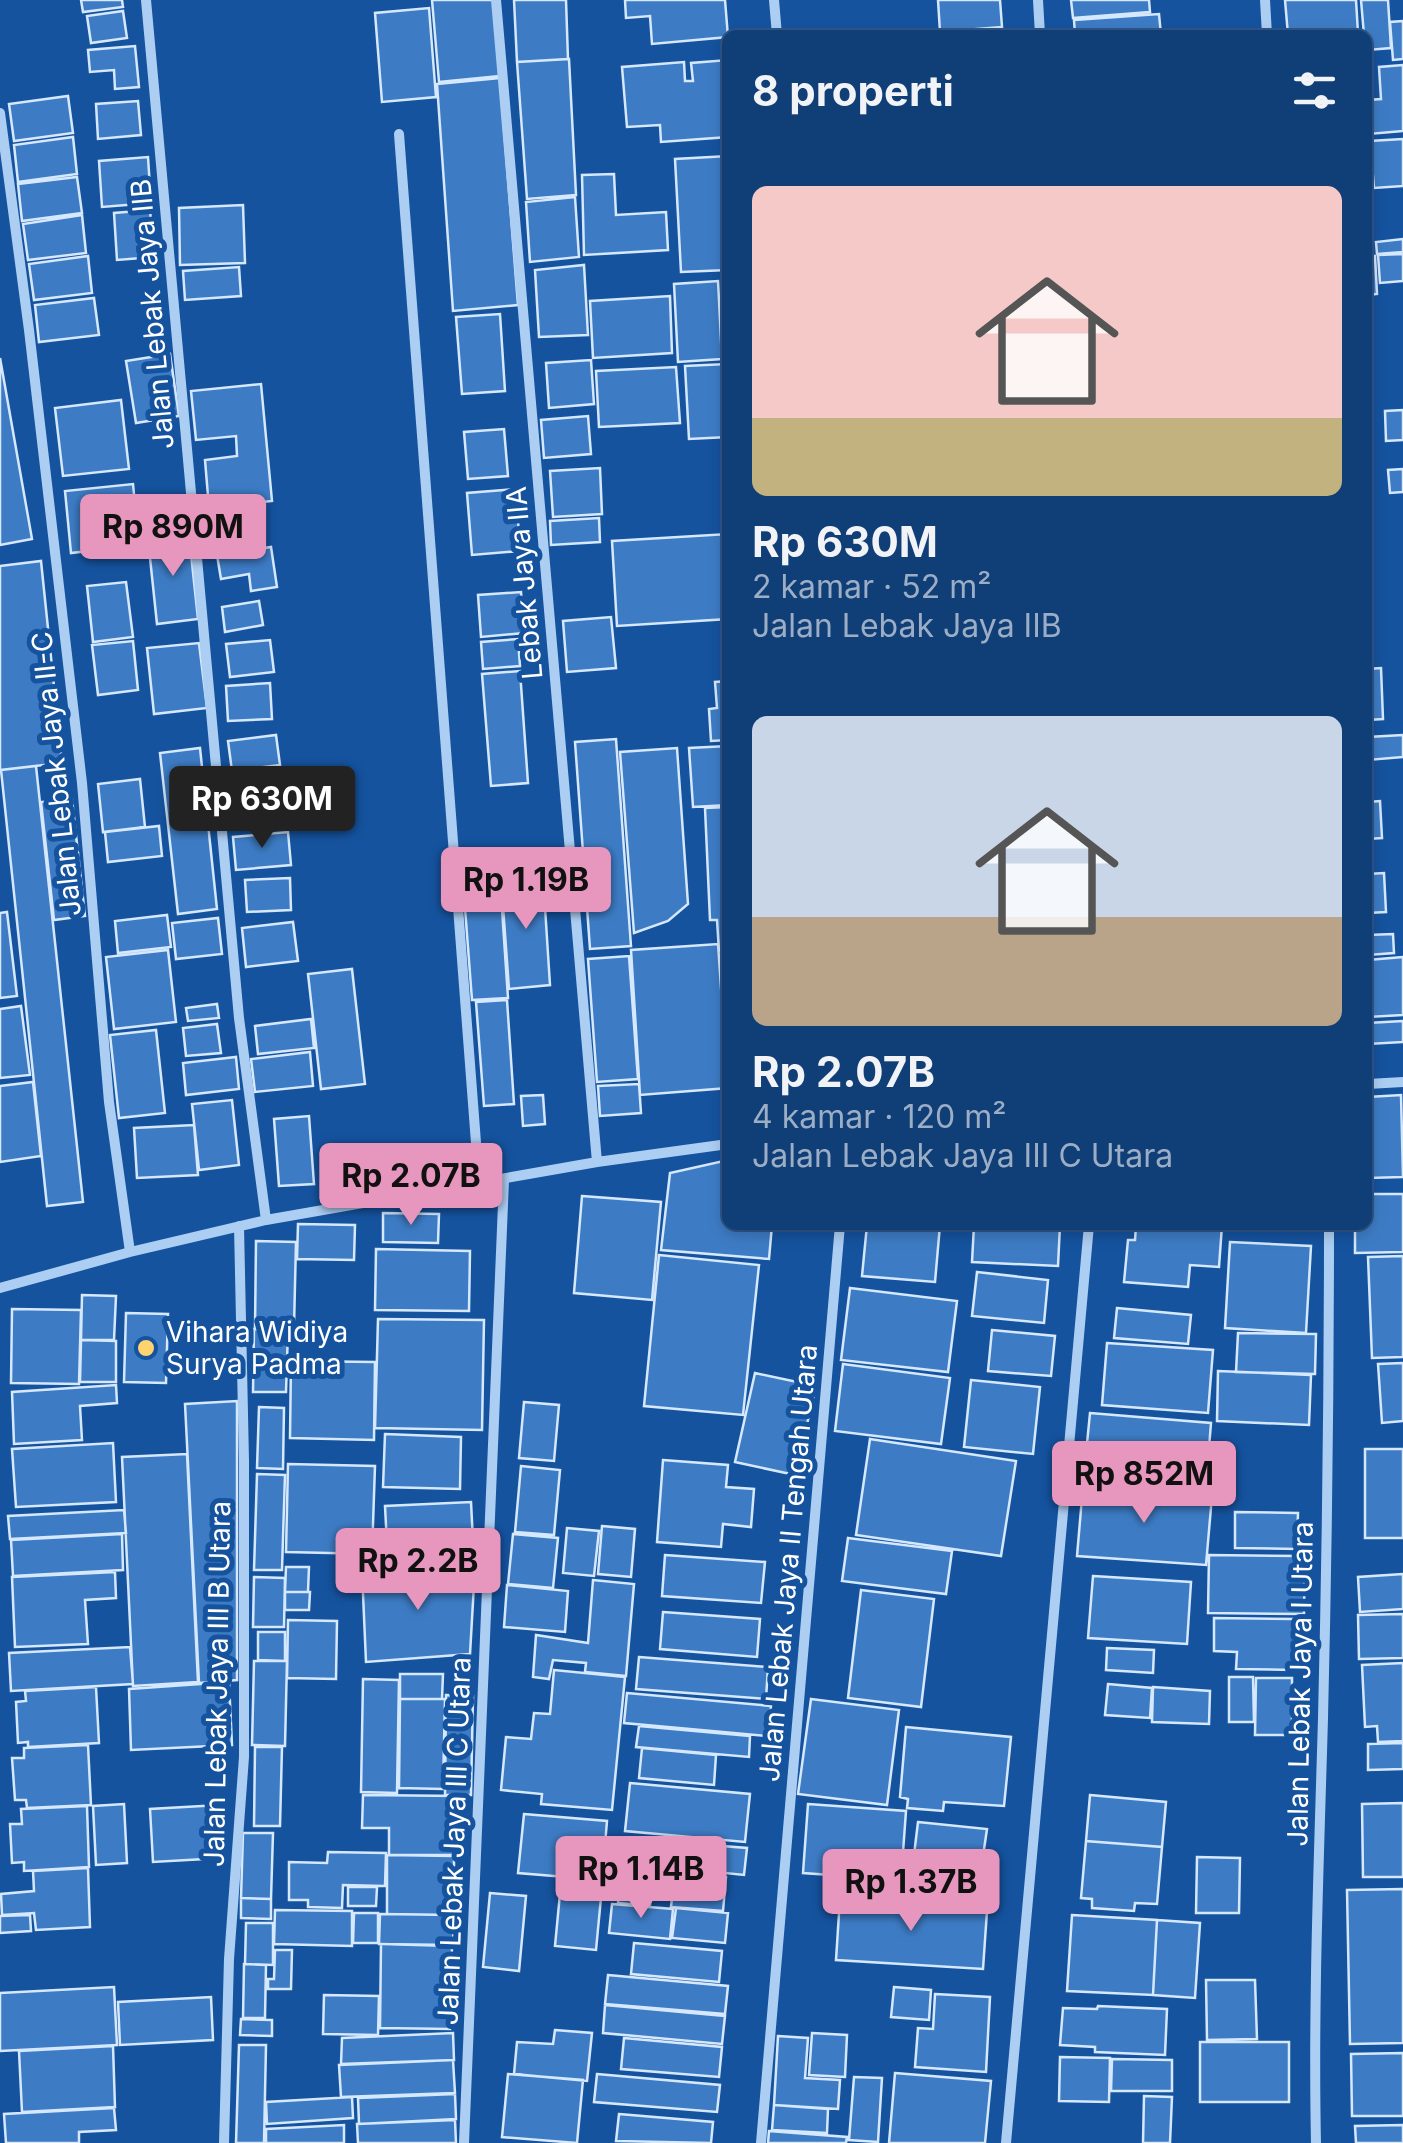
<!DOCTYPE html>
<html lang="id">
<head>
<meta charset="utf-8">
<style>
	:root { --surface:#103e77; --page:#19457c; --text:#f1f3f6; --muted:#9caec6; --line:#305789; --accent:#e797bd }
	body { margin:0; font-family:Inter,sans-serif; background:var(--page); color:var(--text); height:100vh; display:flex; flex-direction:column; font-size:38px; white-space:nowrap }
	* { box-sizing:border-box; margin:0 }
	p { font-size:32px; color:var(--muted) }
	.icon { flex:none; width:55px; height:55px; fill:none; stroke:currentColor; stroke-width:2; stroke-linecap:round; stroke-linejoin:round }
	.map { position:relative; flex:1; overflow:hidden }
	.sheet { position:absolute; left:722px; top:30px; width:650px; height:1200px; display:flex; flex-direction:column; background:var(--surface); border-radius:15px; box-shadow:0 5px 15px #0003,0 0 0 2px var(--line) }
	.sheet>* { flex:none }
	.price { position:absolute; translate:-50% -85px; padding:0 22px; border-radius:10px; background:var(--accent); color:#111; font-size:32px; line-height:65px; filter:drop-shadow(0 2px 5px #0008) }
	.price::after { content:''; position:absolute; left:50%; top:60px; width:30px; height:22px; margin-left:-15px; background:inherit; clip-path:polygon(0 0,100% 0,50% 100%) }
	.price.selected { background:#222; color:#fff }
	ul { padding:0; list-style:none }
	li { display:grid; align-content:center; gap:20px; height:530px; padding:0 30px }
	li span { display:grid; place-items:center; height:310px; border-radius:15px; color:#555 }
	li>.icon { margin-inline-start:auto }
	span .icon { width:180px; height:180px; fill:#fffc; stroke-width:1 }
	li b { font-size:42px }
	h2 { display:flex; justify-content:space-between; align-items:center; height:120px; padding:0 30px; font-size:42px }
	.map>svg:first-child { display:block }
</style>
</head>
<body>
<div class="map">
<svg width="1403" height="2143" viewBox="0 0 1403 2143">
	<rect width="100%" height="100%" fill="#15539f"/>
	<path fill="#3d7cc5" stroke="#d5e8fd" stroke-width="2.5" d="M81,0h41l1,7 -40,5z
		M432,0h61l7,76 -61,6z
		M514,0h52l2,59 -51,3z
		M625,0h100l3,37 -76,7 -2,-28 -24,2z
		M938,0h62l2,27 -62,5z
		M1071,0h78l1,12 -77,6z
		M1285,0h71l2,33 -70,2z
		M1361,0h27l3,48 -23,2v-15h-4z
		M429,8l7,89 -54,5 -7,-89z
		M123,11l4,27 -36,5 -4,-27z
		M1159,14l2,21h-86l-1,-15z
		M1403,21v38l-10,1 -3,-38z
		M135,46l4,41 -24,2 -1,-19 -24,2 -2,-22z
		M569,59l7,136 -49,4 -10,-137z
		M728,60v77l-67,5 -1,-17 -33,2 -5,-60 62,-5 1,19h8l-2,-18z
		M1403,65v66l-34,3 -1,-34 13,-1 -2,-32z
		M500,78l18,227 -65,6 -16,-227z
		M68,96l5,37 -59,8 -5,-37z
		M138,101l3,34 -43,4 -2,-35z
		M73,137l4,37 -59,8 -4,-37z
		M1403,139v47l-29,2 -4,-47z
		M728,156v114l-47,2 -6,-113z
		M148,157l3,46 -49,4 -3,-46z
		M614,174l2,41 50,-3 2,38 -84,5 -2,-80z
		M77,177l5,36 -60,8 -4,-37z
		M575,197l4,60 -49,5 -4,-60z
		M243,205l2,58 -65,2 -1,-57z
		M150,210l4,47 -37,3 -3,-47z
		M82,215l4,38 -58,7 -5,-36z
		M1403,239v13l-26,2 -1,-12z
		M1403,254v27l-23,2 -2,-28z
		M88,256l4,37 -58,7 -5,-36z
		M1375,256l2,38 -9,1v-38z
		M584,265l4,70 -49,2 -4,-67z
		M239,267l2,29 -56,4 -2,-29z
		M718,281l4,78 -44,3 -4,-78z
		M670,296l2,57 -79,5 -3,-57z
		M94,298l5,37 -60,7 -4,-37z
		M500,314l5,77 -43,3 -6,-77z
		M170,354l9,62 -43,7 -10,-62z
		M0,358l32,181 -32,6z
		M591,360l3,44 -45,4 -3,-45z
		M727,364l1,73 -39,2 -4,-73z
		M676,367l4,56 -81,4 -3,-56z
		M261,384l11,117 -63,7 -4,-48 32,-4 -1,-20 -40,4 -5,-49z
		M121,400l8,69 -66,7 -8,-68z
		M1403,410v30l-17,1 -1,-30z
		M588,416l3,38 -47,4 -3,-38z
		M504,429l4,47 -40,3 -4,-47z
		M600,468l2,46 -49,3 -3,-46z
		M1403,469v23l-13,1 -2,-23z
		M133,484l6,61 -68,8 -6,-62z
		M516,489l4,62 -48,4 -5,-62z
		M599,518l1,24 -49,3 -1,-24z
		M728,534v85l-111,7 -5,-85z
		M189,535l9,84 -41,5 -9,-85z
		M271,547l6,40 -26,4 -2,-17 -28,5 -4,-24z
		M41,561l21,202 -62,7v-204z
		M126,582l7,55 -40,5 -6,-56z
		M521,592l3,41 -43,4 -3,-42z
		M259,601l4,24 -38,7 -3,-25z
		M611,617l5,51 -49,4 -4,-51z
		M518,639l2,27 -37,3 -2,-27z
		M270,640l4,32 -44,5 -4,-33z
		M133,641l5,49 -40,5 -6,-50z
		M199,643l8,65 -53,6 -7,-66z
		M1381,668l2,51 -15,1v-51z
		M520,671l8,112 -37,3 -9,-112z
		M728,681v59l-17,1 -2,-32 8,-1 -2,-26z
		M270,683l2,36 -44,2 -2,-35z
		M276,735l4,30 -48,6 -4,-30z
		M1403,735v22l-35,3v-23z
		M616,739l15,207 -41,3 -15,-207z
		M728,746v59l-35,2 -4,-59z
		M200,748l17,161 -39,5 -18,-161z
		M677,748l11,156 -20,17 -34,12 -14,-181z
		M36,766l47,436 -36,4 -46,-436z
		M140,779l5,48 -42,5 -5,-48z
		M72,799l13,117 -31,4 -13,-118z
		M1380,801l2,37 -14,1v-37z
		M728,807v144h-9l-2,-31h-7l-5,-112z
		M159,826l3,30 -54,6 -3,-30z
		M288,832l3,33 -55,5 -3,-33z
		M1384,873l2,39 -18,1v-39z
		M543,876l7,109 -41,4 -8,-110z
		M290,878l1,32 -44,2 -2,-32z
		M500,879l8,119 -36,2 -9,-118z
		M7,912l10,84 -17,2v-85z
		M167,915l4,32 -53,6 -3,-32z
		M218,918l4,36 -46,5 -4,-36z
		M293,922l5,39 -52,6 -4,-39z
		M1393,934l1,19 -26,2v-20z
		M718,944l10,144 -88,7 -9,-145z
		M168,950l8,72 -62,7 -8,-72z
		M629,956l9,123 -41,3 -9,-123z
		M1403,957v58l-35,2v-57z
		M352,969l13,115 -44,5 -13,-115z
		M507,1000l7,104 -30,2 -8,-104z
		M217,1004l2,14 -31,3 -2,-13z
		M21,1006l9,69 -30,3v-69z
		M311,1019l3,29 -56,6 -3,-28z
		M1403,1021v21l-35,2v-21z
		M217,1024l4,29 -35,3 -3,-28z
		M156,1030l9,83 -46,5 -9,-83z
		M310,1052l3,34 -58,6 -4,-33z
		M236,1057l3,32 -53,6 -3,-32z
		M33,1082l8,74 -41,6v-76z
		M639,1084l2,29 -41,3 -2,-30z
		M543,1095l2,29 -22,2 -2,-30z
		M1401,1095l2,82 -35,1v-81z
		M232,1100l7,65 -40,5 -7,-66z
		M309,1116l5,68 -35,2 -5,-67z
		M194,1125l4,50 -61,3 -3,-50z
		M728,1160v65h44l-3,34 -108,-9 9,-77z
		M1368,1194h35v58l-48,1v-28h13z
		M582,1196l79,6 -9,98 -78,-7z
		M383,1213l56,1 -1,29 -55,-1z
		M298,1224l57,1 -1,35 -57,-1z
		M867,1225h73l-5,57 -73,-6z
		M974,1225h86l-2,41 -86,-4z
		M1136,1225h86l-3,42 -29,-2 -2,22 -64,-5 4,-42h7z
		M256,1241l40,1 -2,86h-39z
		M1230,1242l81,4 -5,87 -81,-5z
		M376,1249l94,2 -1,60 -94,-1z
		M659,1255l100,10 -16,150 -99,-9z
		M1403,1256v101l-31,1 -4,-101z
		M977,1272l71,8 -4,43 -72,-7z
		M850,1288l107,13 -9,71 -107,-12z
		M82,1295l34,1 -2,44h-33z
		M1117,1308l74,7 -3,29 -74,-6z
		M12,1309l69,1 -2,74 -68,-1z
		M126,1313l42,1 -2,69 -42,-1z
		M378,1319l106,1 -2,110 -107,-2z
		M254,1329l34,1 -2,62h-33z
		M992,1330l63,6 -4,40 -63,-5z
		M1238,1333l78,1 -1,40 -79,-2z
		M81,1340l35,1v41h-36z
		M1107,1343l106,7 -5,63 -106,-8z
		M291,1361l84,1 -1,78 -84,-2z
		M1403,1363v58l-21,2 -4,-59z
		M843,1364l107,14 -9,66 -106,-13z
		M1218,1371l93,4 -2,50 -92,-4z
		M755,1373l61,13 -21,89 -60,-13z
		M971,1380l69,7 -7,67 -69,-7z
		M116,1385l1,18 -37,3 2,34 -68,4 -2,-52z
		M237,1401v279l-38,3 -14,-279z
		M524,1402l35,3 -5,56 -35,-3z
		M259,1407l25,1 -1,61 -26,-1z
		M1090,1413l121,10 -5,62 -122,-11z
		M385,1434l76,3 -1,52 -77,-2z
		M870,1439l146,22 -15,95 -145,-21z
		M113,1443l3,59 -100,5 -4,-58z
		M1365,1449h38v89h-38z
		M187,1454l11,228 -65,4 -11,-229z
		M663,1460l65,5 -2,22 28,2 -3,38 -28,-3 -2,23 -64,-5z
		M288,1464l87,2 -3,88 -86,-2z
		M521,1466l39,4 -6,65 -39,-3z
		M257,1474l28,1 -3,95h-28z
		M1083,1486l129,10 -6,69 -129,-9z
		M471,1502l3,58 -86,4 -3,-58z
		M124,1510l2,23 -116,6 -2,-23z
		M1235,1512l63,1 -1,36 -62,-1z
		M602,1526l33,3 -4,48 -33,-3z
		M567,1528l32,3 -5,45 -31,-3z
		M122,1534l1,36 -110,6 -2,-36z
		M513,1534l45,4 -5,50 -45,-4z
		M848,1538l104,13 -6,43 -104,-13z
		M665,1555l100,7 -4,41 -99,-7z
		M1209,1555l96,1 -1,58 -96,-1z
		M286,1567h23l-1,25h-23z
		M475,1567l-5,87 -104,8 -4,-91z
		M115,1572l1,26 -31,2 3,44 -73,3 -3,-70z
		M1403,1574v35l-43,3 -2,-35z
		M1093,1576l98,6 -4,62 -99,-6z
		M254,1577l31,1 -1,49h-31z
		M593,1580l41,4 -8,92 -41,-4 1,-9 -33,-3 -4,19 -16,-2 3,-42 52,8z
		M507,1585l61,6 -3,41 -61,-5z
		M861,1590l73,9 -13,108 -73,-9z
		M285,1592h25l-1,18h-24z
		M663,1612l97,7 -3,38 -97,-8z
		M1403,1614v44l-44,1 -1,-44z
		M1214,1618l81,1 -1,51 -58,-1 1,-17 -23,-1z
		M288,1620l49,1 -1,58 -49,-1z
		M258,1632h27v29l-27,-1z
		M130,1647l3,37 -122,7 -2,-38z
		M1107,1648l47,2 -1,23 -47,-3z
		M639,1657l129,10 -2,32 -130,-10z
		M254,1661h33l-2,85 -33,-1z
		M1403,1663v78l-25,1 -1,-16 -12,1 -3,-62z
		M554,1670l71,7 -13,133 -71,-6 1,-10 -41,-4 5,-53 25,2 3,-26 16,1z
		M400,1674h43l-1,25h-42z
		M1229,1677h24l1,45h-25z
		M1256,1678h36v57h-37z
		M363,1679l36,1 -2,113 -36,-1z
		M229,1682l3,63 -101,5 -2,-61z
		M1108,1684l44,4 -2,30 -45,-3z
		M96,1687l3,56 -71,4v-5l-10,1 -2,-41 10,-1 -1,-10z
		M1153,1687l57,4 -1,33 -57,-2z
		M627,1693l144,13 -3,30 -144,-13z
		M446,1695l27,1 -2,99h-26z
		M400,1699h45l-2,90 -44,-1z
		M811,1699l88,11 -12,95 -89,-11z
		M639,1726l111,10 -1,21 -113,-10z
		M906,1727l105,10 -7,69 -60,-4 -1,9 -36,-3 1,-9 -8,-2z
		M1403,1743v26l-35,1v-26z
		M88,1745l3,60 -64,3 -1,-8h-11l-3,-42h12v-10z
		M255,1747h27l-2,79h-26z
		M642,1748l74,7 -2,30 -75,-7z
		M630,1783l120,11 -5,48 -120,-11z
		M363,1795l97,1 -1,59h-70v-27h-27z
		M1090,1795l76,7 -4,45 -76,-6z
		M1403,1803v74h-40l-1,-73z
		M124,1804l3,59 -31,2 -3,-59z
		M808,1804l98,7 -5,69 -98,-7z
		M219,1805l3,53 -69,4 -3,-53z
		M87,1806l2,61 -65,4v-9l-12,1 -2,-39h12l-1,-15z
		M524,1814l83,7 -5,59 -84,-7z
		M918,1822l69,7 -6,41 -68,-7z
		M243,1833h30l-2,66 -30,-1z
		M658,1841l89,7 -3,27 -88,-9z
		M1086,1841l76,6 -5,57 -22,-1 -1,8 -42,-3v-9l-11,-1z
		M328,1852l58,1 -1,33 -42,-1 -1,23 -34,-1v-7h-19v-38l38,1z
		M387,1855l67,1v59l-67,-1z
		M1197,1857l43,1 -1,55h-43z
		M88,1868l2,59 -54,3 -2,-17 -32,2 -1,-21 33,-3 -1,-20z
		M931,1868l64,5 -4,35 -64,-7z
		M621,1869l32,3 -3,34 -32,-3z
		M675,1872l51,5 -3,34 -52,-4z
		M561,1883l41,4 -6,63 -41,-4z
		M348,1887h29l-1,19h-28z
		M1403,1889v154l-53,1 -3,-154z
		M490,1893l36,3 -7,75 -36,-4z
		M241,1898l30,1v20l-30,-1z
		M840,1898l147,13 -4,58 -147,-9z
		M612,1904l61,5 -3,30 -61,-6z
		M676,1908l52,5 -3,30 -53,-5z
		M275,1910l77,1v35l-78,-2z
		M354,1913h24v30h-25z
		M380,1914l74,1 -1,30 -74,-1z
		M30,1915l1,16 -31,2v-17z
		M1072,1915l85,5 -4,75 -86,-4z
		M1157,1920l43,3 -5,75 -42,-3z
		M246,1923h27v42l-28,-1z
		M634,1943l88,8 -3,31 -88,-8z
		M381,1944l71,2 -2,83 -70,-1z
		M275,1950h17l-1,39h-23v-10h6z
		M244,1964l22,1 -1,53h-22z
		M608,1975l120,11 -3,28 -120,-10z
		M1206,1980h49l2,59 -50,1z
		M114,1987l3,58 -117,6v-58z
		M894,1987l37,3 -2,30 -38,-3z
		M935,1994l55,3 -4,75 -71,-5 3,-39 15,1z
		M324,1995l55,1 -1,39 -55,-1z
		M211,1997l2,43 -93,5 -2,-43z
		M605,2005l120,11 -3,28 -119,-11z
		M1098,2006l69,3 -2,46 -70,-3v-5l-35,-2 3,-37 34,1z
		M241,2019l31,1v16l-32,-1z
		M555,2030l37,3 -5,48 -73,-7 3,-32 36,2z
		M453,2033l1,27 -113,4 1,-26z
		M812,2033l35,2 -2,42 -36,-2z
		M778,2036l30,2 -3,40 35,2 -2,29 -64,-4z
		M624,2038l98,9 -3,30 -98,-8z
		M1200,2042h89v60h-89z
		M239,2045h27l-2,98h-28z
		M113,2046l2,61 -93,5 -3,-61z
		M1403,2053v63h-51l-1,-62z
		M1060,2057l50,1 -1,44 -50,-1z
		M1112,2059l60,1v31h-61z
		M453,2060l2,33 -114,4 -2,-32z
		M895,2073l96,8 -6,62h-96z
		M508,2074l75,6 -6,63 -75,-6z
		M597,2074l123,11 -3,27 -123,-10z
		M854,2077l28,1 -4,64 -29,-2z
		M455,2094l1,25 -97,5 -1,-26z
		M1144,2096l28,1 -2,46h-27z
		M352,2097l1,21 -86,6 -1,-22z
		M774,2105l54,4 -1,24 -55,-3z
		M114,2108l2,22 -37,2v11h-73l-2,-29z
		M619,2114l94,8 -2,21 -95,-2z
		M455,2120l1,23h-98l-1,-19z
		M344,2125v18h-78v-14z
		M1403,2125v18h-47l-1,-17z
		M769,2131l78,6 -1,6h-78z"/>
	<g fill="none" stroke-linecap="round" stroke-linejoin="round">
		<path stroke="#adcef3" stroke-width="10" d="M146,0l93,1018 27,202
			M496,0l101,1162
			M774,0l3,35
			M1038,0l2,35
			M1265,0l2,35
			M0,113l29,217 53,453 27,319 21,150
			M399,134l80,1048
			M1368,1084l35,-2
			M0,1288l130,-36 136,-32 331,-58 131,-18
			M224,2143l5,-184 15,-202v-296l-5,-235
			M464,2143l40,-963
			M761,2143l79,-918
			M1006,2143l83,-918
			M1316,2143c-3,-142 3,-283 7,-425 4,-164 6,-329 6,-493"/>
	</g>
	<circle fill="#ffd36f" stroke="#15539f" stroke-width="4" cx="146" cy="1348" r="10"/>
	<g text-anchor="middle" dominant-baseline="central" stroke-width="10" stroke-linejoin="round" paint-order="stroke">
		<g font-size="28" fill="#fff" stroke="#15539f">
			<text transform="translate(152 314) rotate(-95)">Jalan Lebak Jaya IIB</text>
			<text transform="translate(524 583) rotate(-95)">Lebak Jaya IIA</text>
			<text transform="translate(56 774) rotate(-96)">Jalan Lebak Jaya II-C</text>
			<text transform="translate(788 1563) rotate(-85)">Jalan Lebak Jaya II Tengah Utara</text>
			<text transform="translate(217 1684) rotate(-89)">Jalan Lebak Jaya III B Utara</text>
			<text transform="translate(1300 1684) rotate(-89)">Jalan Lebak Jaya I Utara</text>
			<text transform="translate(454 1841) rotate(-88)">Jalan Lebak Jaya III C Utara</text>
		</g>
		<g font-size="28" fill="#fff" stroke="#15539f" text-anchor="start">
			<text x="166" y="1332">Vihara Widiya<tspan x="166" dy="32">Surya Padma</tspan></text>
		</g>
	</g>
</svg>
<b class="price" style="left:173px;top:579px">Rp 890M</b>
<b class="price selected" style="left:262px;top:851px">Rp 630M</b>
<b class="price" style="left:526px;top:932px">Rp 1.19B</b>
<b class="price" style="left:411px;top:1228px">Rp 2.07B</b>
<b class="price" style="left:1144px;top:1526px">Rp 852M</b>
<b class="price" style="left:418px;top:1613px">Rp 2.2B</b>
<b class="price" style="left:641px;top:1921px">Rp 1.14B</b>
<b class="price" style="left:911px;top:1934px">Rp 1.37B</b>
<section class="sheet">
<h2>8 properti<svg class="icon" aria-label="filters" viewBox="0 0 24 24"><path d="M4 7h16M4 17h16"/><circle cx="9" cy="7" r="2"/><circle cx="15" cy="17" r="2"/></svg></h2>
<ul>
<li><span style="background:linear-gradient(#f6c9c9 75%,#c2b280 0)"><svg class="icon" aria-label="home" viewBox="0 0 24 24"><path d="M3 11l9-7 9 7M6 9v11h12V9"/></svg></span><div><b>Rp 630M</b><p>2 kamar · 52 m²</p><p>Jalan Lebak Jaya IIB</p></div></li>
<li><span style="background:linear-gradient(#c9d6e8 65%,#b9a48a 0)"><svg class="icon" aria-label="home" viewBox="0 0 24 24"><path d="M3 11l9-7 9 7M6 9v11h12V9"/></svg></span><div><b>Rp 2.07B</b><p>4 kamar · 120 m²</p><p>Jalan Lebak Jaya III C Utara</p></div></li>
</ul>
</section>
</div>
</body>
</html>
